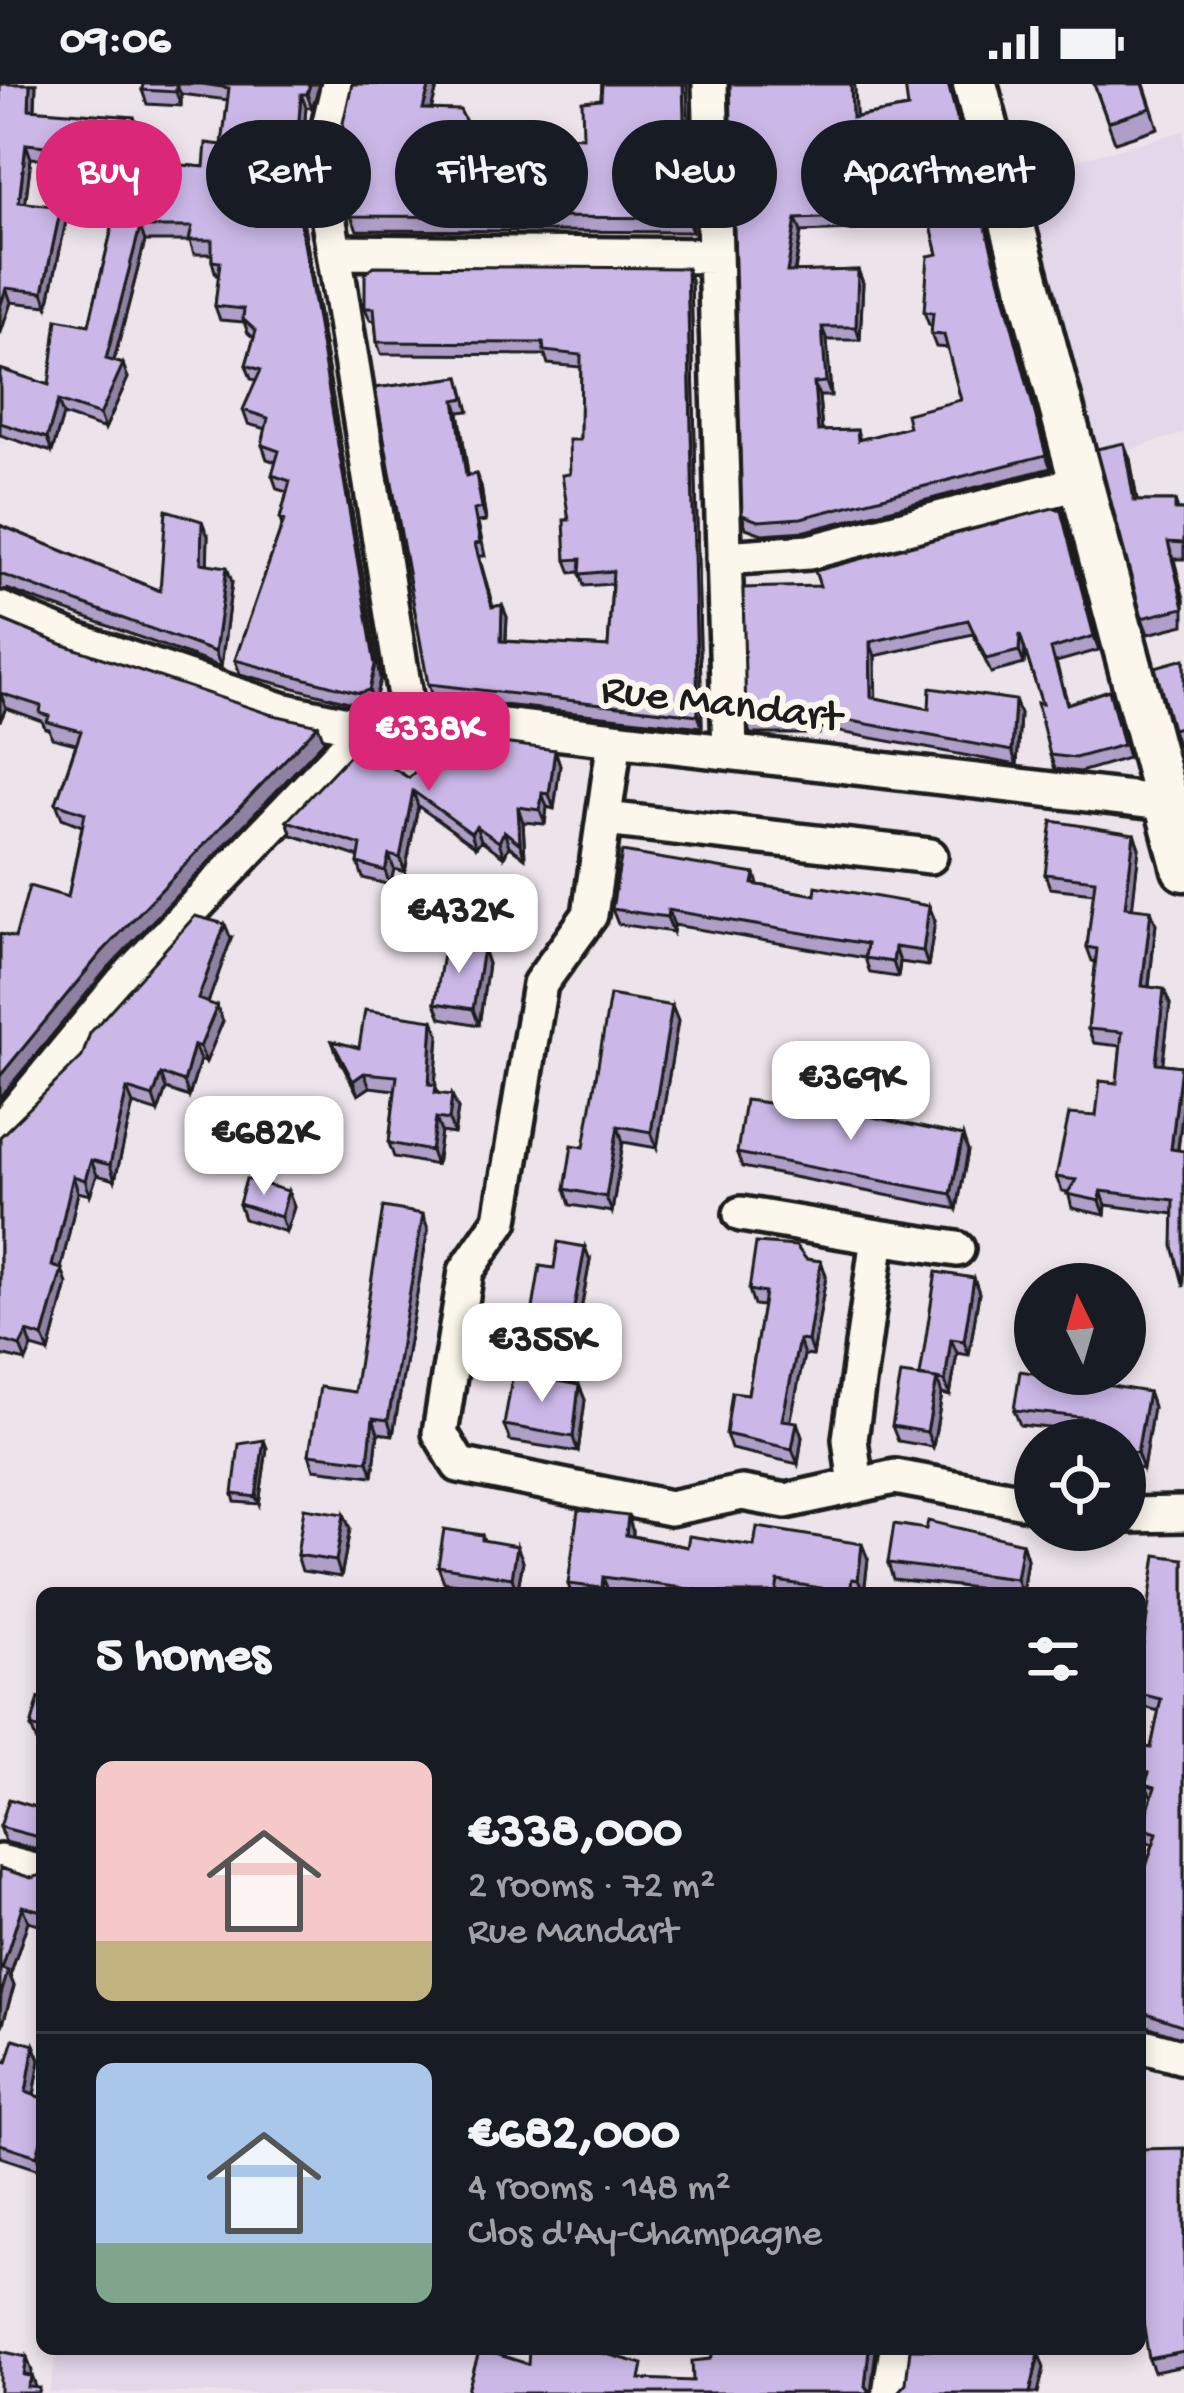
<!DOCTYPE html>
<html lang="en">
<head>
<meta charset="utf-8">
<style>
	:root { --surface:#171b24; --page:#242831; --text:#f1f3f6; --muted:#9ea1a6; --line:#363941; --accent:#db2777 }
	body { margin:0; font-family:"Gochi Hand",sans-serif; background:var(--page); color:var(--text); height:100vh; display:flex; flex-direction:column; font-size:45px; white-space:nowrap }
	* { box-sizing:border-box; margin:0 }
	p { font-size:39px; color:var(--muted) }
	.icon { flex:none; width:66px; height:66px; fill:none; stroke:currentColor; stroke-width:2; stroke-linecap:round; stroke-linejoin:round }
	.map { position:relative; flex:1; overflow:hidden }
	.panel { position:absolute; left:36px; top:1503px; width:1110px; height:768px; display:flex; flex-direction:column; background:var(--surface); border-radius:18px; box-shadow:0 6px 18px #0003 }
	.panel>* { flex:none }
	.hud { position:absolute; left:36px; top:36px; width:1113px; height:108px; display:flex; gap:24px }
	.needle { width:78px; rotate:355deg }
	.tools { position:absolute; left:1014px; top:1179px; display:grid; gap:24px }
	.tools a { display:grid; place-items:center; width:132px; height:132px; border-radius:50%; background:var(--surface); box-shadow:0 6px 18px #0003; font-size:60px }
	.price { position:absolute; translate:-50% -102px; padding:0 27px; border-radius:24px; background:#fff; color:#222; font-size:39px; line-height:78px; filter:drop-shadow(0 3px 6px #0008) }
	.price::after { content:''; position:absolute; left:50%; top:72px; width:36px; height:27px; margin-left:-18px; background:inherit; clip-path:polygon(0 0,100% 0,50% 100%) }
	.price.on { background:var(--accent); color:#fff }
	ul { padding:0; list-style:none }
	li { display:flex; align-items:center; gap:36px; height:300px; padding:0 60px }
	li+li { border-top:3px solid var(--line) }
	li span { display:grid; place-items:center; flex:none; width:336px; height:240px; border-radius:18px; color:#555 }
	li>.icon { margin-inline-start:auto }
	span .icon { width:144px; height:144px; fill:#fffc; stroke-width:1 }
	li b { font-size:51px }
	h2 { display:flex; justify-content:space-between; align-items:center; height:144px; padding:0 60px; font-size:51px }
	.chip { padding:0 42px; border-radius:54px; background:var(--surface); box-shadow:0 6px 18px #0003; font-size:42px; line-height:108px }
	.chip.on { background:var(--accent); color:#fff }
	.status { display:flex; justify-content:space-between; align-items:center; height:84px; padding:0 60px; background:var(--surface); direction:ltr }
	.status svg { height:33px; fill:currentColor }
	.map>svg:first-child { display:block }
</style>
</head>
<body>
<div class="status"><b>09:06</b><svg viewBox="0 0 49 12"><path d="M0 12V9h3v3zM5 12V6h3v6zM10 12V3h3v9zM15 12V0h3v12zM26 1h20v11H26zM47 4h2v5h-2z"/></svg></div>
<div class="map">
<svg width="1184" height="2309" viewBox="0 0 1184 2309">
	<rect width="100%" height="100%" fill="#ede4eb"/>
	<filter id="ink" filterUnits="userSpaceOnUse"><feTurbulence type="fractalNoise" baseFrequency=".00833" numOctaves="2"/><feDisplacementMap in="SourceGraphic" scale="24" xChannelSelector="R" yChannelSelector="G"/><feConvolveMatrix kernelMatrix="1 2 1 2 8 2 1 2 1" color-interpolation-filters="sRGB"/></filter>
	<g filter="url(#ink)">
		<path fill="#e3d7ea" d="M1184,47v302l-110,34 -73,-287z
			M58,2265h430l-14,44h-425z"/>
		<g fill="none" stroke-linecap="round" stroke-linejoin="round">
			<g stroke="#1c1c1c" stroke-width="42">
				<path id="minor" d="M339,0l-13,55 1,70 81,506
					M710,0l20,668
					M334,168l381,4
					M724,474l85,-6 270,-69
					M0,525l74,31 207,70 84,18 43,-13 757,88
					M615,655l-25,176 -50,69 -39,236 -35,51 -26,162 19,32 211,43 72,-15 44,8 109,-24 140,26
					M605,735l325,37
					M0,1047l122,-148 243,-255
					M741,1130l137,23 -28,202 6,47
					M878,1153l79,12
					M1125,1431l59,-1
					M0,1778l42,11
					M1140,1961l44,12
					M890,2309l7,-44"/>
			</g>
			<g stroke="#1c1c1c" stroke-width="51">
				<path id="tertiary" d="M975,0l209,785"/>
			</g>
			<use href="#minor" stroke="#fbf7ec" stroke-width="33"/>
			<use href="#tertiary" stroke="#fbf7ec" stroke-width="42"/>
		</g>
		<path fill="#af9ec8" stroke="#1c1c1c" stroke-width="3" fill-rule="evenodd" d="M0,0h36l-1,26 104,20 -2,31 67,6 18,-22 6,-45 -47,-6v12l-34,-2 -5,-14 1,-6h177l-8,24 -6,-1 -7,89 81,483 -6,24 -10,3 -124,-32 -5,-14 47,-134 -2,-7 7,-27 -10,-3 -5,-14 4,-13 -9,-3 -5,-14 4,-16 -18,-5 -5,-14 13,-30 -5,-1 -5,-14 8,-27 -6,-5 -4,-11 -24,-2 -5,-14 4,-31h-3l-4,-14v-7h-18l-4,-13h-45l-31,120 14,17 -23,51 -42,-14 -11,37 -52,-17v-66l49,16 40,-60 24,-101 -7,-1 -28,-61 -47,-4 -6,45 41,18 -18,85 -37,-4 -11,33z
			M352,0h86l-7,25 35,13 51,13 66,2 18,-38 1,-15h85l5,148 -335,-2 -12,-27z
			M730,0h124l2,33 52,-9 40,-24 103,384 -245,63 -44,3 -16,-6 -4,-13zM913,107l4,10 8,-1 13,54 -14,58 5,13 3,1 -1,8 5,13 12,1 13,52 -52,27 -49,13 -3,-10 -35,1 -3,-35h12l-4,-56h33l3,-57 -5,-13 -63,2 6,-40 53,-2 -2,-29z
			M1094,0h50l14,44 -43,14z
			M691,196l11,447 -270,-30 -4,-13 -53,-296 85,-11 9,34 -10,1 9,64 8,-2 5,12 5,35 -8,1 7,34h-6l14,51 9,-2 5,12 -1,24 102,6 4,-63 -28,2 -4,-14 -9,1 -5,-13 4,-86 10,-34 1,-73 -33,-3 -3,-9 -164,-1 -4,-12 -2,-21 -5,-1 -5,-12z
			M1130,375l7,42h38l3,9h6v49h-10l10,40v26l-36,9 -6,-16z
			M1061,427l38,139 -43,12 12,42h46l14,54 -48,14 -25,-3 -5,-14 -8,-51 -17,-54 -1,14 -33,9 -18,-39 -98,22v42l54,11 91,5 -3,51 -198,-37v6h-69l-4,-14 74,-134z
			M0,441l160,66 48,-55 -1,28 25,18 -11,85 -214,-78 -7,2z
			M0,535l61,25 263,97 -217,228 -107,129v-164l15,4 53,-41 14,-71 -20,-8 -6,-15 20,-59 -24,-6 -3,-9 -4,-1 -3,-7 -36,-13 -6,13z
			M1184,575v84l-7,2 -5,-16z
			M555,666l5,15 -6,44 -7,-2 -2,17 -22,-2 2,36 -16,-12 -5,11 -23,-17 -5,7 -58,-41 -13,66 -11,-3 -4,16 -27,-7 -5,-15 1,-6 -67,-22 -5,-14 122,-43z
			M1134,750l5,14 -7,59 24,17 -7,63 21,17 -8,60 19,2 3,8v26l-6,50 -4,64 -68,-9 -1,10 -33,-7 -4,-16 -6,-1 -6,-14 61,-94 4,-37 -27,-3 -6,-14 8,-67 -4,-1 -5,-14 7,-54 -44,-5 -5,-14z
			M755,790l3,11 57,10 114,11 6,15 -7,45 -28,-4 -2,15 -28,-4 -5,-15 -191,-33 -1,7 -55,-8 -6,-15z
			M231,855l-23,63 15,19 -17,41 -6,-2 -11,37 -23,-8 -8,23 -25,-8 -18,76 -18,-5 -7,20 -12,-3 -17,77 6,15 -18,68 -17,-5 -6,14 -25,-6 -1,5v-223z
			M483,865l5,15 -9,61 -38,-7 -6,-15z
			M678,937l-21,127 -34,-6 -11,70 -42,-7 -5,-16 19,-42z
			M439,951l-4,50 4,9 19,15 -4,25 -13,-2 -5,33 -42,-8 -5,-14 6,-53 -25,-3 -12,8 -21,-40 -5,-14 27,7z
			M831,1027l36,2v2l101,36 -11,58 -215,-42 -5,-14z
			M288,1107l6,16 -8,25 -42,-13 -5,-15z
			M428,1145l-35,206 -15,-2 -5,43 -59,-7 -5,-15 45,-62z
			M806,1175l15,2 5,15 -13,80 -9,-1 -14,66 12,16 -4,27 -67,-15 -5,-15 22,-40 15,-88 -9,-1 -5,-15z
			M590,1176l-16,88 -39,-7 -5,-14z
			M974,1194l5,15 -10,62 -12,-2 -7,43 -8,-2 -9,53 -35,-6 -6,-15z
			M579,1301l6,15 -7,52 -68,-11 -6,-16z
			M1148,1308l5,15 -10,62 -18,-3v-26l-36,-8 -69,-7 -6,-15z
			M267,1364l-8,56 -24,-2 -2,-8z
			M344,1430l6,15 -9,48 -39,-6 -5,-16z
			M633,1448v4l54,11 181,12 -4,34h-293l-3,-9z
			M482,1451l2,5 39,21 -6,32 -73,-11 -6,-16z
			M1022,1459l5,16 -5,34 -129,-14 -5,-16z
			M1184,1475v479l-44,-14v-150l3,2 10,-32 -6,-2 -5,-14 10,-30 -7,-14 -5,-2v-36l11,2 8,-37 -19,-5v-61h3z
			M42,1615v45l-5,-2 -6,-15z
			M42,1725v42l-37,-9 -5,-16z
			M0,1784l31,10 11,-3v50l-14,-4 -18,55 4,10 -11,37 -3,-1z
			M34,1961l6,15 -6,35 8,3v73l-42,-14v-97l7,2z
			M1184,2064v218l-30,6 -5,-13z"/>
		<path fill="#8e81a2" stroke="#1c1c1c" stroke-width="3" d="M30,0h6l-2,39 -5,-14z
			M176,0l5,10v12l-5,-14z
			M310,0h10l-8,24 -5,-14z
			M430,0h8l-10,38 -5,-13z
			M683,0h4l5,148 -5,-14z
			M851,0h3l1,3 2,45 -5,-14z
			M948,0l2,5 101,379 -5,-13z
			M301,10l5,13 -7,89 81,483 -6,24 -5,-13 -75,-507z
			M134,33l5,13 -2,45 -5,-14z
			M26,60l5,14 -7,58 -5,-14z
			M847,104l5,13 2,29 -5,-13z
			M61,123l5,14 -18,85 -5,-14z
			M796,135l5,13 -9,53 -5,-13z
			M140,143l5,14 -34,131 -5,-13z
			M687,184l4,12 11,447 -4,-12z
			M858,186l5,13 -3,57 -4,-13z
			M6,204l5,14 -11,33v-28z
			M822,243l5,13 4,56 -5,-14z
			M123,280l5,14 -23,51 -5,-14z
			M814,299l5,13 4,48 -5,-13z
			M455,316l4,12 11,76 -4,-12z
			M58,317l5,14 -11,37 -5,-14z
			M1124,359l6,16 10,58 -6,-16z
			M476,390l5,12 5,35 -4,-13z
			M1061,427l5,14 33,125 -5,-14z
			M202,437l6,15 -1,42 -6,-15z
			M1168,458l16,57v8z
			M227,483l5,15 -11,85 -6,-15z
			M502,521l5,12 -2,36 -4,-12z
			M1020,550l5,14 -1,16 -5,-13z
			M870,558l5,14 1,55 -5,-14z
			M0,608l6,16 -6,13z
			M1015,616l5,14 -3,51 -5,-14z
			M318,641l6,16 -217,228 -107,129v-22l101,-123z
			M555,666l5,15 -6,44 -5,-15z
			M413,707l5,15 -13,66 -5,-14z
			M542,709l5,14 -2,17 -5,-14z
			M518,723l5,15 2,36 -5,-14z
			M476,742l5,14 -5,7 -5,-14z
			M504,747l5,15 -5,11 -5,-15z
			M1134,750l5,14 -8,73 -6,-14z
			M389,771l5,14 -4,16 -5,-14z
			M929,822l6,15 -7,45 -5,-15z
			M668,826l6,15 -1,7 -6,-15z
			M1151,826l5,14 -9,77 -5,-15z
			M225,840l6,15 -27,75 -6,-15z
			M895,863l5,15 -2,15 -5,-15z
			M483,865l5,15 -9,61 -6,-16z
			M1164,905l6,15 -9,74 -5,-15z
			M217,922l6,15 -17,41 -6,-15z
			M672,922l6,15 -21,127 -6,-16z
			M433,936l6,15 -5,63 -5,-14z
			M194,961l6,15 -11,37 -5,-15z
			M1181,982l3,8v26l-8,63 -5,-14z
			M364,989l6,14 -12,8 -5,-14z
			M161,990l5,15 -8,23 -5,-15z
			M127,1005l6,15 -18,76 -5,-15z
			M452,1011l6,14 -4,25 -5,-14z
			M862,1014l5,15 -2,16 -6,-15z
			M436,1034l5,14 -5,33 -5,-14z
			M618,1042l5,16 -11,70 -6,-15z
			M963,1052l5,15 -11,58 -6,-15z
			M91,1076l6,15 -7,20 -5,-15z
			M73,1092l5,16 -20,90 -6,-16z
			M288,1107l6,16 -8,25 -5,-15z
			M1101,1107l5,14 -1,10 -5,-14z
			M423,1130l5,15 -35,206 -5,-15z
			M585,1163l5,13 -16,88 -5,-13z
			M821,1177l5,15 -13,80 -5,-15z
			M62,1185l5,15 -18,68 -6,-15z
			M974,1194l5,15 -10,62 -5,-14z
			M27,1248l5,15 -6,14 -6,-15z
			M951,1255l6,14 -7,43 -5,-15z
			M799,1256l5,15 -16,79 -6,-14z
			M937,1295l5,15 -9,53 -6,-15z
			M579,1301l6,15 -7,52 -5,-15z
			M1148,1308l5,15 -10,62 -6,-16z
			M373,1334l5,15 -5,43 -5,-15z
			M797,1338l5,15 -4,27 -6,-15z
			M264,1356l3,8 -8,56 -3,-7z
			M344,1430l6,15 -9,48 -5,-16z
			M628,1432l5,16 -2,18 -5,-15z
			M1022,1459l5,16 -5,34 -6,-14z
			M862,1460l6,15 -4,34 -6,-13z
			M517,1462l6,15 -6,32 -5,-15z
			M603,1493l6,16h-6l-1,-5z
			M22,1822l6,15 -18,55 4,10 -11,37 -3,-7 2,-47z
			M34,1961l6,15 -8,47 -6,-15z
			M42,2053v32l-5,-13z
			M869,2265h7l-5,44 -6,-7z
			M1039,2270l5,14 -6,25h-8z
			M27,2273l5,14 -2,12 2,-7 5,14 -7,3 -6,-18z"/>
		<path fill="#cbb8e8" stroke="#1c1c1c" stroke-width="3" fill-rule="evenodd" d="M0,0h30l-1,25 105,8 -2,44 72,6 2,-24 16,2 7,-57 -27,-4h108l-3,10h-6l-7,89 81,482 -6,25 -10,3 -124,-33 49,-140 -4,-1 10,-38 -18,-6 7,-24 -17,-6 6,-27 -25,-8 18,-40 -15,-5 10,-34 -13,-12 1,-10 -29,-3 5,-44 -8,-1v-21h-23l3,-13h-52l-34,132 17,5 -23,51 -42,-14 -11,37 -47,-15v-54l49,16 8,-66 32,6 27,-114 -15,-1 -28,-61 -47,-5 -7,58 42,5 -18,85 -37,-4 -6,19z
			M143,0h33v8l-34,-2z
			M352,0h78l-7,25 37,1 6,12 46,2 4,11 67,2 -1,-36 19,-2 1,-15h81l4,134 -335,-2 -7,-13 -2,-80z
			M730,0h121l1,34 56,-10 -3,-24h43l98,371 -245,63 -43,3 -16,-6zM910,94l2,9 9,-1 17,68 -10,2 -4,56 9,1 -2,21 13,1 17,65 -55,14 3,13 -51,13 -1,-10 -39,1 -4,-48 12,-1 -4,-55h34l2,-57 -71,2 9,-53 53,-2 -2,-29z
			M1094,0h49l8,24 -43,14z
			M374,182l313,2 11,447 -270,-31 -53,-296 85,-11 5,21 -10,2 11,76 10,-2 6,34 -8,2 6,33 -5,1 17,63 10,-2 -1,36 107,6 5,-76 -33,3 1,-15 -15,1 -2,-40h5l-7,-45 8,-1 -1,-34h11l1,-85 -37,-4 -1,-8 -166,-1 -3,-34h-9v-34z
			M1124,359l10,58h41v9h9v33l-16,-1 16,66 -42,10 -45,-169z
			M1053,424l8,3 33,125 -43,13 16,55 42,-14 14,55 -48,13 -25,-3 -13,-52 5,1 -22,-70 -1,17 -33,8 -18,-39 -98,22 1,55 58,12 1,-21 85,12 -3,51 -198,-37v6h-68l-3,-132 77,-2 -5,-15z
			M166,426l36,11 -1,42 26,4 -12,85 -215,-78v-49l160,66z
			M0,535l61,25 208,70 49,11 -217,228 -101,123v-142l15,4 14,-52 39,11 17,-84 -29,-10 25,-72 -34,-9 2,-6 -9,-3 1,-7 -41,-13z
			M1184,575v67l-12,3 -17,-62z
			M450,652l105,14 -6,44 -7,-1 -2,17 -22,-3 2,37 -16,-13 -5,11 -23,-16 -5,7 -58,-42 -13,67 -11,-3 -4,16 -27,-8 3,-18 -74,-24 71,-75 51,32z
			M1052,737l82,13 -9,73 26,3 -9,76 22,3 -8,74 25,3 -10,83 13,2v136l-11,-41 1,-46 -73,-9 -1,10 -33,-7 9,-14 -20,-3 13,-63 27,2 4,-35 17,2 5,-51 -34,-3 9,-80 -10,-2 8,-67 -50,-6z
			M622,768l133,22 -2,10 62,11 1,-9 113,20 -6,45 -28,-4 -2,15 -28,-4 2,-14 -199,-34 -1,7 -55,-8z
			M195,832l30,8 -27,75 19,7 -17,41 -6,-2 -10,37 -23,-8 -8,23 -26,-8 -17,76 -19,-5 -6,20 -12,-4 -21,90 10,3 -19,68 -16,-5 -7,14 -20,-6v-203l82,-80 8,-24z
			M445,858l38,7 -10,60 -38,-6z
			M610,911l62,11 -21,126 -33,-6 -12,71 -41,-8 7,-44 12,2z
			M365,926l68,10 -4,64 7,1 -1,8 17,2 -3,25 -13,-2 -5,33 -42,-8 8,-67 -33,-3 -11,8 -21,-40 27,7z
			M834,1009l28,5 -3,16 104,22 -12,58 -214,-41 8,-53 86,11z
			M246,1095l42,12 -7,26 -42,-13z
			M383,1123l40,7 -35,206 -15,-2 -5,43 -59,-7 11,-67 34,5z
			M558,1158l27,5 -16,88 -39,-8 10,-61 14,2z
			M756,1159l40,3 10,13 15,2 -13,80 -9,-1 -17,80 15,2 -5,27 -66,-15 6,-42 16,2 17,-101 -16,-3z
			M936,1188l38,6 -10,63 -13,-2 -6,42 -25,-5z
			M1020,1287l128,21 -11,61 -12,-2v-11h-37l3,-22 -77,-8z
			M513,1289l66,12 -6,52 -69,-12z
			M901,1290l36,5 -10,53 -35,-6z
			M264,1356l-8,57 -23,-3 6,-50z
			M304,1424l40,6 -8,47 -39,-6z
			M578,1426l50,6 -2,19 61,12 2,-11 65,10 3,-19 105,17 -4,36 -6,-1 -2,14 -72,-12 -2,12h-58l-115,-16 -1,11 -34,-4z
			M928,1437l94,22 -6,36 -128,-16 6,-39 32,5z
			M444,1445l38,6v5l35,6 -5,32 -74,-12z
			M1156,1471l28,4v467l-44,-15v-137l3,2 14,-43 -15,-5 13,-41 -10,-3 4,-11 -9,-3v-24l11,2 10,-49 -21,-5v-49h3z
			M39,1614l3,1v31l-11,-3z
			M9,1715l33,10v29l-42,-11z
			M0,1784l31,10 11,-3v36l-20,-5 -20,63 6,2 -8,27z
			M14,1955l20,6 -8,47 16,6v39l-5,19 -37,-12v-84l7,2z
			M1184,2064v204l-35,7 -9,-55v-155z
			M480,2265l48,15 1,-15h70v3l44,12 -3,15 53,2 -1,-20 19,-2 3,-10h155l-4,37 5,7h-403z
			M910,2265h114l15,5 -9,39h-133l9,-10z
			M0,2267l27,6 -3,18 8,1 -4,11 12,1 -1,5h-39z"/>
	</g>
	<g text-anchor="middle" dominant-baseline="central" stroke-width="12" stroke-linejoin="round" paint-order="stroke">
		<g font-size="45" fill="#1c1c1c" stroke="#fbf7ec">
			<text transform="translate(721 622) rotate(7)">Rue Mandart</text>
		</g>
	</g>
</svg>
<div class="tools">
<a><svg class="needle" viewBox="-14 -14 28 28"><path d="M0-13l5 13h-10z" fill="#e53935"/><path d="M0 13l5-13h-10z" fill="#9ea1a6"/></svg></a>
<a><svg class="icon" aria-label="locate" viewBox="0 0 24 24"><circle cx="12" cy="12" r="6"/><path d="M12 2v4M12 18v4M2 12h4M18 12h4"/></svg></a>
</div>
<b class="price on" style="left:429px;top:710px">€338K</b>
<b class="price" style="left:459px;top:892px">€432K</b>
<b class="price" style="left:851px;top:1059px">€369K</b>
<b class="price" style="left:264px;top:1114px">€682K</b>
<b class="price" style="left:542px;top:1321px">€355K</b>
<div class="hud">
<a class="chip on">Buy</a>
<a class="chip">Rent</a>
<a class="chip">Filters</a>
<a class="chip">New</a>
<a class="chip">Apartment</a>
</div>
<section class="panel">
<h2>5 homes<svg class="icon" aria-label="filters" viewBox="0 0 24 24"><path d="M4 7h16M4 17h16"/><circle cx="9" cy="7" r="2"/><circle cx="15" cy="17" r="2"/></svg></h2>
<ul>
<li><span style="background:linear-gradient(#f6c9c9 75%,#c2b280 0)"><svg class="icon" aria-label="home" viewBox="0 0 24 24"><path d="M3 11l9-7 9 7M6 9v11h12V9"/></svg></span><div><b>€338,000</b><p>2 rooms · 72 m²</p><p>Rue Mandart</p></div></li>
<li><span style="background:linear-gradient(#a9c7e8 75%,#7fa58c 0)"><svg class="icon" aria-label="home" viewBox="0 0 24 24"><path d="M3 11l9-7 9 7M6 9v11h12V9"/></svg></span><div><b>€682,000</b><p>4 rooms · 148 m²</p><p>Clos d'Ay-Champagne</p></div></li>
</ul>
</section>
</div>
</body>
</html>
